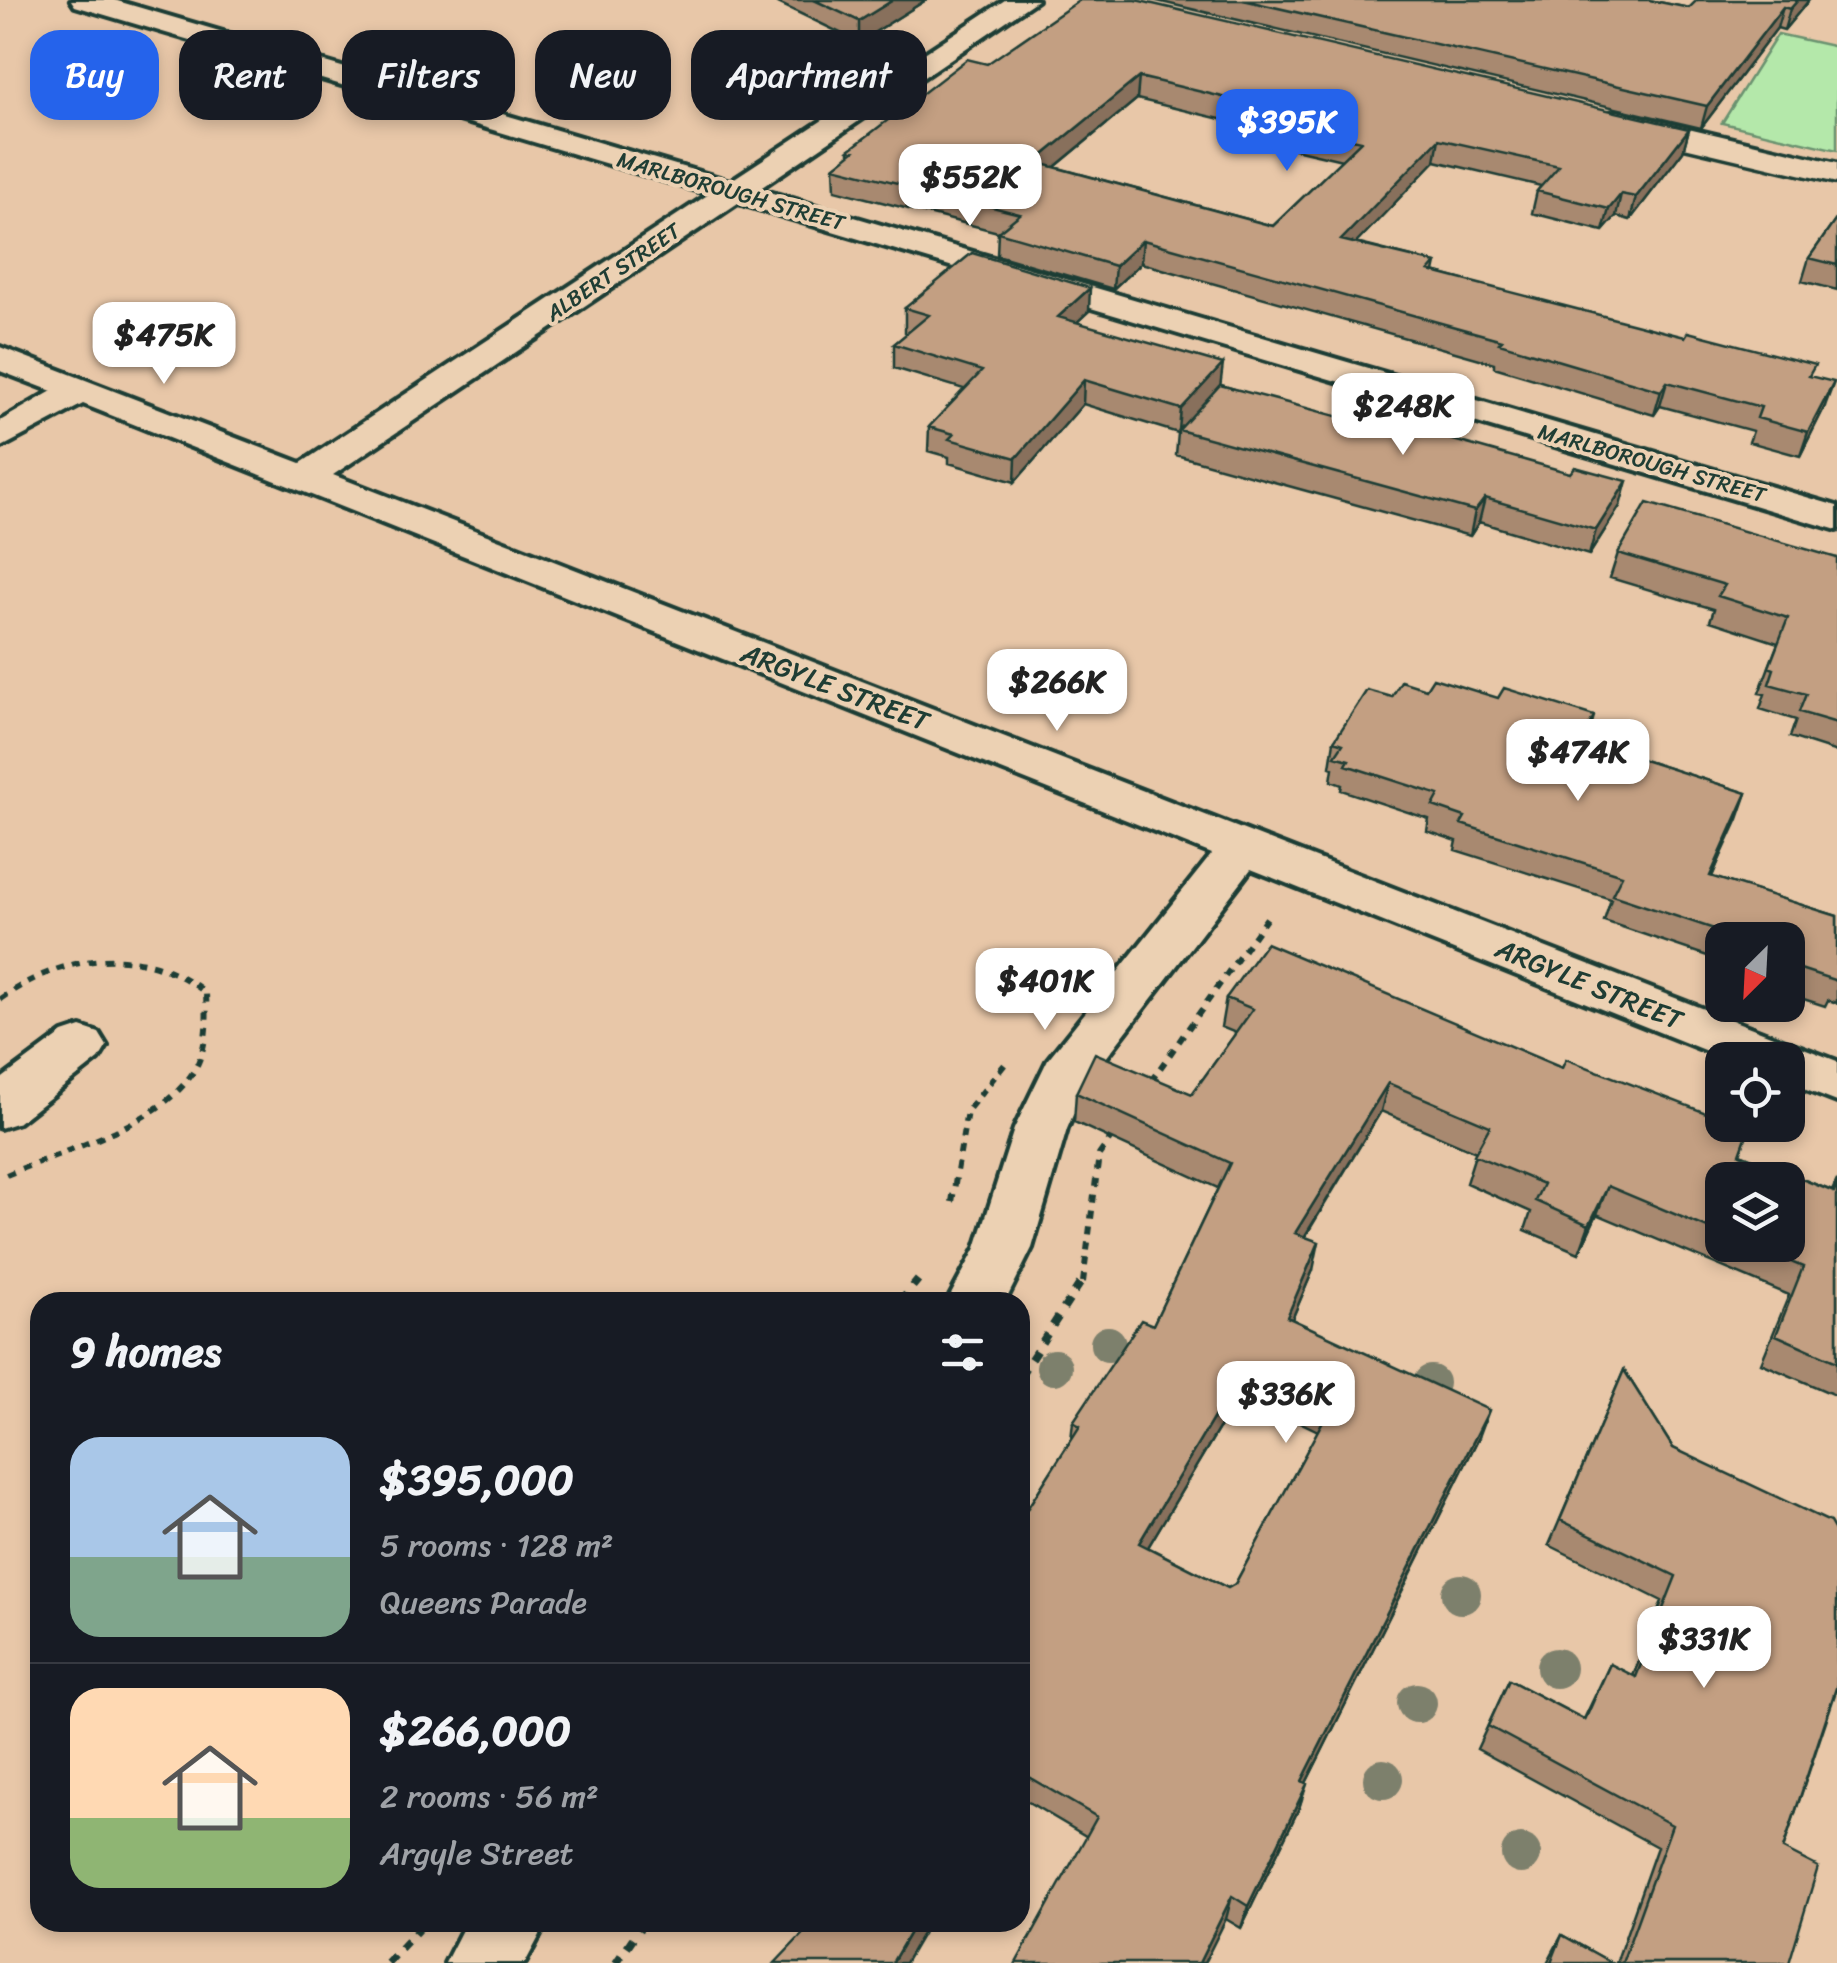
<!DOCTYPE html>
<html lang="en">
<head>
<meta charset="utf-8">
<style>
	:root { --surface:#171b24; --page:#242831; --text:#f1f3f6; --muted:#9ea1a6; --line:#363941; --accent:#2563eb }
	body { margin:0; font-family:Sriracha,sans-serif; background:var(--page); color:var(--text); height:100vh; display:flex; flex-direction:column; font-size:38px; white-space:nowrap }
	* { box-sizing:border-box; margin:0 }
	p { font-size:32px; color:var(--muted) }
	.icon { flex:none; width:55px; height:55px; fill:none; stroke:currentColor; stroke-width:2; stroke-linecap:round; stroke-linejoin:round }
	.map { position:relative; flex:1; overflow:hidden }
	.side { position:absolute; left:30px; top:1292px; width:1000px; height:640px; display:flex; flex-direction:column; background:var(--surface); border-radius:30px; box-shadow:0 5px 15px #0003 }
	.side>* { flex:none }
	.guide { position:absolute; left:30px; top:30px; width:1000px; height:90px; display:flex; gap:20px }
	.needle { width:65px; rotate:204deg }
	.controls { position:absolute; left:1705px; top:922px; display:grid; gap:20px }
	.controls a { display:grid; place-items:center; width:100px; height:100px; border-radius:20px; background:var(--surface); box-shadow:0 5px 15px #0003; font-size:50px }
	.price { position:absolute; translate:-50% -85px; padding:0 22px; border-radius:20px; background:#fff; color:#222; font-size:32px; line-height:65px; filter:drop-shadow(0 2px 5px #0008) }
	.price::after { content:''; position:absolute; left:50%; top:60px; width:30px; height:22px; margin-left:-15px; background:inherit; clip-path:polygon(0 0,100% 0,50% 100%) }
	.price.current { background:var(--accent); color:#fff }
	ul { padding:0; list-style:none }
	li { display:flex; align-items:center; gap:30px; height:250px; padding:0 40px }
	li+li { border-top:2px solid var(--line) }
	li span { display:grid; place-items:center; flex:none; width:280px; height:200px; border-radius:30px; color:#555 }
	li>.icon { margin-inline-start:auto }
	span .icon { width:120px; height:120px; fill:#fffc; stroke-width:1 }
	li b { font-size:42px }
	h2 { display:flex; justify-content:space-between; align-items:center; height:120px; padding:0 40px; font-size:42px }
	.tag { padding:0 35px; border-radius:30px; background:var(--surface); box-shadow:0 5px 15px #0003; font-size:35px; line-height:90px }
	.tag.current { background:var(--accent); color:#fff }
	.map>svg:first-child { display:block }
</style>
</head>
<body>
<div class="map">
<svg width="1837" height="1963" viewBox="0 0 1837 1963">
	<rect width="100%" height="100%" fill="#e8c7a8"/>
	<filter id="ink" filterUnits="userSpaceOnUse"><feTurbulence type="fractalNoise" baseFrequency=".01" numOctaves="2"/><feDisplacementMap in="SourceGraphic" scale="20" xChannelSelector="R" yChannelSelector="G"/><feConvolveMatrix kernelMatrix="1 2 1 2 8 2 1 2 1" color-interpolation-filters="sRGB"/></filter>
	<g filter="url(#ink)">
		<path fill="#b4e8aa" stroke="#6a926f" stroke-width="2.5" d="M1778,34l59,13v103l-115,-27z"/>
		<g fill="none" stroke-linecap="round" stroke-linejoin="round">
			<g stroke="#1f3d34" stroke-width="8">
				<path id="street" d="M71,0h43l616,181 275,-181h32l-278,189 1078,317v24l-1099,-327 -405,272 1504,586v41l-49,-19v-23h-59l-478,-191 -165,215 -19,45 -35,119 -27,54h-58l29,-54 38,-119 34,-70 164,-205 -1129,-450 -83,44v-27l52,-30 -52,-20v-24l301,116 408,-269 -634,-188z
					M81,1027l18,6 8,13 -8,13 -80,63 -19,6v-48l63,-47z
					M466,1922h81l-22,41h-80z"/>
			</g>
			<g stroke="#1f3d34" stroke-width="7">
				<path id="secondary" d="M1616,111l221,52v20l-233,-55 -5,-7 5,-7z"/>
			</g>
			<path stroke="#1f3d34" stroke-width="6" stroke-dasharray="8 8" stroke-linecap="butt" d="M0,999c63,-45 143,-57 206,-6 1,26 2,52 -11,76 -33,58 -138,82 -195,109
				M1151,1081l120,-169
				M952,1202l15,-91 38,-47
				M1083,1282l16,-127 16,-23"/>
			<path stroke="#1f3d34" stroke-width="8" stroke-dasharray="10 10" stroke-linecap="butt" d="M900,1302l18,-22
				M1020,1376l63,-97
				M387,1963l36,-39
				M616,1963l28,-41"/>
			<use href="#street" fill="#ecd1b3" fill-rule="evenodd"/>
			<use href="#secondary" fill="#ecd1b3" fill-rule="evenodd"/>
		</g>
		<g fill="#7d806c">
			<circle cx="1108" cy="1344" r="18"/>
			<circle cx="1054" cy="1367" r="18"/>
			<circle cx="1431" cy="1383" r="18"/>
			<circle cx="1461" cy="1594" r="20"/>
			<circle cx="1556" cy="1668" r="20"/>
			<circle cx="1417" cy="1703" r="20"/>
			<circle cx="1383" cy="1779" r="20"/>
			<circle cx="1521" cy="1854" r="20"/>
		</g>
		<path fill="#a88970" stroke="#1f3d34" stroke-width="2.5" fill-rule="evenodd" d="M772,0h154l-67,42z
			M1153,0h496l40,8 120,-8 -25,30 -7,-2 -76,100z
			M987,64l702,65 -6,22 -53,69 -14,-4 -13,15 -71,-18 5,-22 4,-5 -106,-25 -79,82 80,20 -2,9 377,105 14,29 -25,50 -51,-14 4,-11 -93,-25 -6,9 -160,-48v-4l-353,-100 -28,26 -116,-34 1,-23 -163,-42 -1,-23 15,-11v-6zM1137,99l146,35 -1,12 60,14 -69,66 -218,-59z
			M1837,218v72l-35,-9 7,-23z
			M905,308l184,3 -12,11 144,63 399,121 -31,49 -110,-33 -9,14 -294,-81 2,-22 -95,-29 -68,78 -66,-19v-6l-21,-6 1,-24 35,-38 -70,-21v-24l14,-11 -3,-1z
			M1618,553l219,5v194l-47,-15 6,-17 -36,-11 5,-15 -6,-1 19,-50 -68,-22 4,-12 -104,-31z
			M1392,697l195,45 160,51 -35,84 125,39v87l-9,-3 -3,6 -37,-12v-54h-66v21l-118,-40 7,-22 -156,-49 2,-9 -30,-10 2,-12 -88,-29 1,-5 -11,-4 2,-13 -3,-1 4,-26z
			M1226,998l514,156 92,37 5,-11v216l-76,-33 28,-68 -192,-81 -18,39 -54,-23 6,-18 -65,-29 10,-31 -95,-41 -76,126 8,33 -21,49 187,118 -173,346 -7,25 -58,120 -221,-131v-277l51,-80 2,-18 80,-97 65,-137 -144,-66 2,-29 116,1 44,-61 -15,-6zM1722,1180l66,65h-66zM1240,1393l78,38 -83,153 -7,4 -80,-41z
			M1624,1370l49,78 164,86v154l-54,161 6,114h-173l41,-116 -180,-98 32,-69 75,39 26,-55 23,12 29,-75 -113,-56z
			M1562,1935l50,28h-65z"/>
		<path fill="#886f5b" stroke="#1f3d34" stroke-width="2.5" d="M893,0h33l-67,42v-21z
			M1798,0h11l-25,30 6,-21z
			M1783,7l-6,21 -76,100 6,-22z
			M1139,77l-2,22 -103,85 1,-22z
			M1689,129l-6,22 -53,69 6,-23z
			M1439,139l-4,22 -98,102 4,-23z
			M1621,194l-5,22 -13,15 6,-22z
			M1143,240l-2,23 -28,26 2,-23z
			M1090,288l-1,23 -32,30 1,-24z
			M1223,364l-3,24 -41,42 2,-21z
			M1084,380l-1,24 -68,78 1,-24z
			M1667,382l-7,24 -6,9 7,-24z
			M1834,382l-9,24 -25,50 8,-24z
			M1627,481l-7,25 -31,49 7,-25z
			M1485,498l-6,24 -9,14 5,-25z
			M1594,716l-7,26 -6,-2z
			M1747,793l-9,26 -38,83 10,-26z
			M1388,1083l-7,28 -92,151 6,-29z
			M1608,1186l-11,28 -18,39 10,-28z
			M1319,1242l-6,28 -32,75 6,-28z
			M1245,1365l-5,28 -105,176 4,-26z
			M1489,1410l-10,27 -184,368 7,-24z
			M1307,1784l-8,24 -58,120 7,-22z
			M1232,1896l-6,23 -22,44h-5z
			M916,1922h13l-24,41h-13z"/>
		<path fill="#c39f82" stroke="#1f3d34" stroke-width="2.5" fill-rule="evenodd" d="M814,0h79l-34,21z
			M1080,0h56l553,129 -53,68 -15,-3 -12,15 -72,-18 22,-25 -120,-27 -98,101 95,23 -7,8 256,66 3,-5 127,33 -6,11 25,6 -26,50 -51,-14 4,-11 -94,-25 -6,9 -162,-48 3,-3 -359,-100 -28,26 -117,-34 22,-18 -186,-47 20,-16 -5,-1 118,-91 20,5zM1139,77l155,37 -10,10 77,17 -88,85 -238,-64z
			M1243,0h406l40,8 8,-8h101l-8,9 -7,-2 -76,99z
			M1837,218v47l-28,-7z
			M972,253l118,35 -32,29 165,47 -42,45 -97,-29 -68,78 -67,-19 5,-5 -25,-7 53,-56 -88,-27 35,-29 -24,-7z
			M1220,385l150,40 2,-8 198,56 5,-6 52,14 -31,49 -111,-32 -10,13 -296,-81z
			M1647,503l190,55v165l-38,-11 7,-18 -37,-10 5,-15 -5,-2 19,-49 -70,-22 7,-11 -107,-32z
			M1433,678l65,20 6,-10 90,28 -13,24 166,53 -37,83 127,40v65l-49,-16v-25h-41l-135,-45 10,-20 -161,-51 4,-7 -32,-11 6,-11 -93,-30 3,-5 -14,-4 8,-12 -9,-3 33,-51 25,7 9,-16 25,8z
			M1266,943l296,125 4,-9 156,60v6h15l12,4 -9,25 94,38 3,-9v179l-61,-27 27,-68 -53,-22h38v-65h-66v54l-114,-48 -19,39 -54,-24 8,-17 -69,-29 16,-29 -102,-43 -93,150 24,9 -32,75 202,93 -187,371 5,3 -59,122 -16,-10 -33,67h-183l81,-146 -77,-45v-252l60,-94 -7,-4 68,-102 12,5 77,-162 -154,-70 19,-40 97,41 61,-85 -27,-11zM1245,1365l86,41 -96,178 -7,4 -89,-45z
			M1624,1370l49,78 157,74 7,12v151l-54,164 35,18 -29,96h-167l50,-138 -184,-99 21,-46 76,40 25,-56 26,13 40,-101 -116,-56z
			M814,1922h102l-24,41h-117z
			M1562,1935l50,28h-61z"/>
	</g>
	<g text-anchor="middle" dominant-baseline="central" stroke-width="8" stroke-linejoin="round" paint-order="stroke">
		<g font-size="22" fill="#1f3d34" stroke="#ecd1b3">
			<text transform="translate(731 191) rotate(16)">MARLBOROUGH STREET</text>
			<text transform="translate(613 272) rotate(-34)">ALBERT STREET</text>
			<text transform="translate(1652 463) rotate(16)">MARLBOROUGH STREET</text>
		</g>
		<g font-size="28" fill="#1f3d34" stroke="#ecd1b3">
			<text transform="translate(835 687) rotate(21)">ARGYLE STREET</text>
			<text transform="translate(1589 984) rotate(22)">ARGYLE STREET</text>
		</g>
	</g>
</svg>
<div class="controls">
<a><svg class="needle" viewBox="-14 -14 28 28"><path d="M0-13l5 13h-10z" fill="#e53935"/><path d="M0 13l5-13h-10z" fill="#9ea1a6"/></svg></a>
<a><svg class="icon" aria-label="locate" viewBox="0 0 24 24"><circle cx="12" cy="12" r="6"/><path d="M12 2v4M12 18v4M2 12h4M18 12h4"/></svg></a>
<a><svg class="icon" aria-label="layers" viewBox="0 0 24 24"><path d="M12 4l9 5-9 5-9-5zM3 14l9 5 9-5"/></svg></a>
</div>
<b class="price current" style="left:1287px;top:174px">$395K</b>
<b class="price" style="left:970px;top:229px">$552K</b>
<b class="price" style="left:164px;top:387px">$475K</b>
<b class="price" style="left:1403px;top:458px">$248K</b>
<b class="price" style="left:1057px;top:734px">$266K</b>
<b class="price" style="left:1578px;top:804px">$474K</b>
<b class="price" style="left:1045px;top:1033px">$401K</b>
<b class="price" style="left:1286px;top:1446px">$336K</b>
<b class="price" style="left:1704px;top:1691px">$331K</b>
<div class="guide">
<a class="tag current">Buy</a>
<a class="tag">Rent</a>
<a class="tag">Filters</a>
<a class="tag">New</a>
<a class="tag">Apartment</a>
</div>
<section class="side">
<h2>9 homes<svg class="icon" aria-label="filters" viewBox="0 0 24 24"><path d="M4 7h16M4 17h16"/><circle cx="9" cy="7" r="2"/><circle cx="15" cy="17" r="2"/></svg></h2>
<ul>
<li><span style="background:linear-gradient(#a9c7e8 60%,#7fa58c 0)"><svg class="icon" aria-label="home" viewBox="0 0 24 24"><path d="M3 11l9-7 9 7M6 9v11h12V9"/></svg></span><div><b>$395,000</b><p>5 rooms · 128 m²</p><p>Queens Parade</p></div></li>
<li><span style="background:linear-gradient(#ffd9b3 65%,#8fb573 0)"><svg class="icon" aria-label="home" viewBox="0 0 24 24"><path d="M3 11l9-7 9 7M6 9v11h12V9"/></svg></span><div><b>$266,000</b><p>2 rooms · 56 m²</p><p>Argyle Street</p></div></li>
</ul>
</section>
</div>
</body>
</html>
